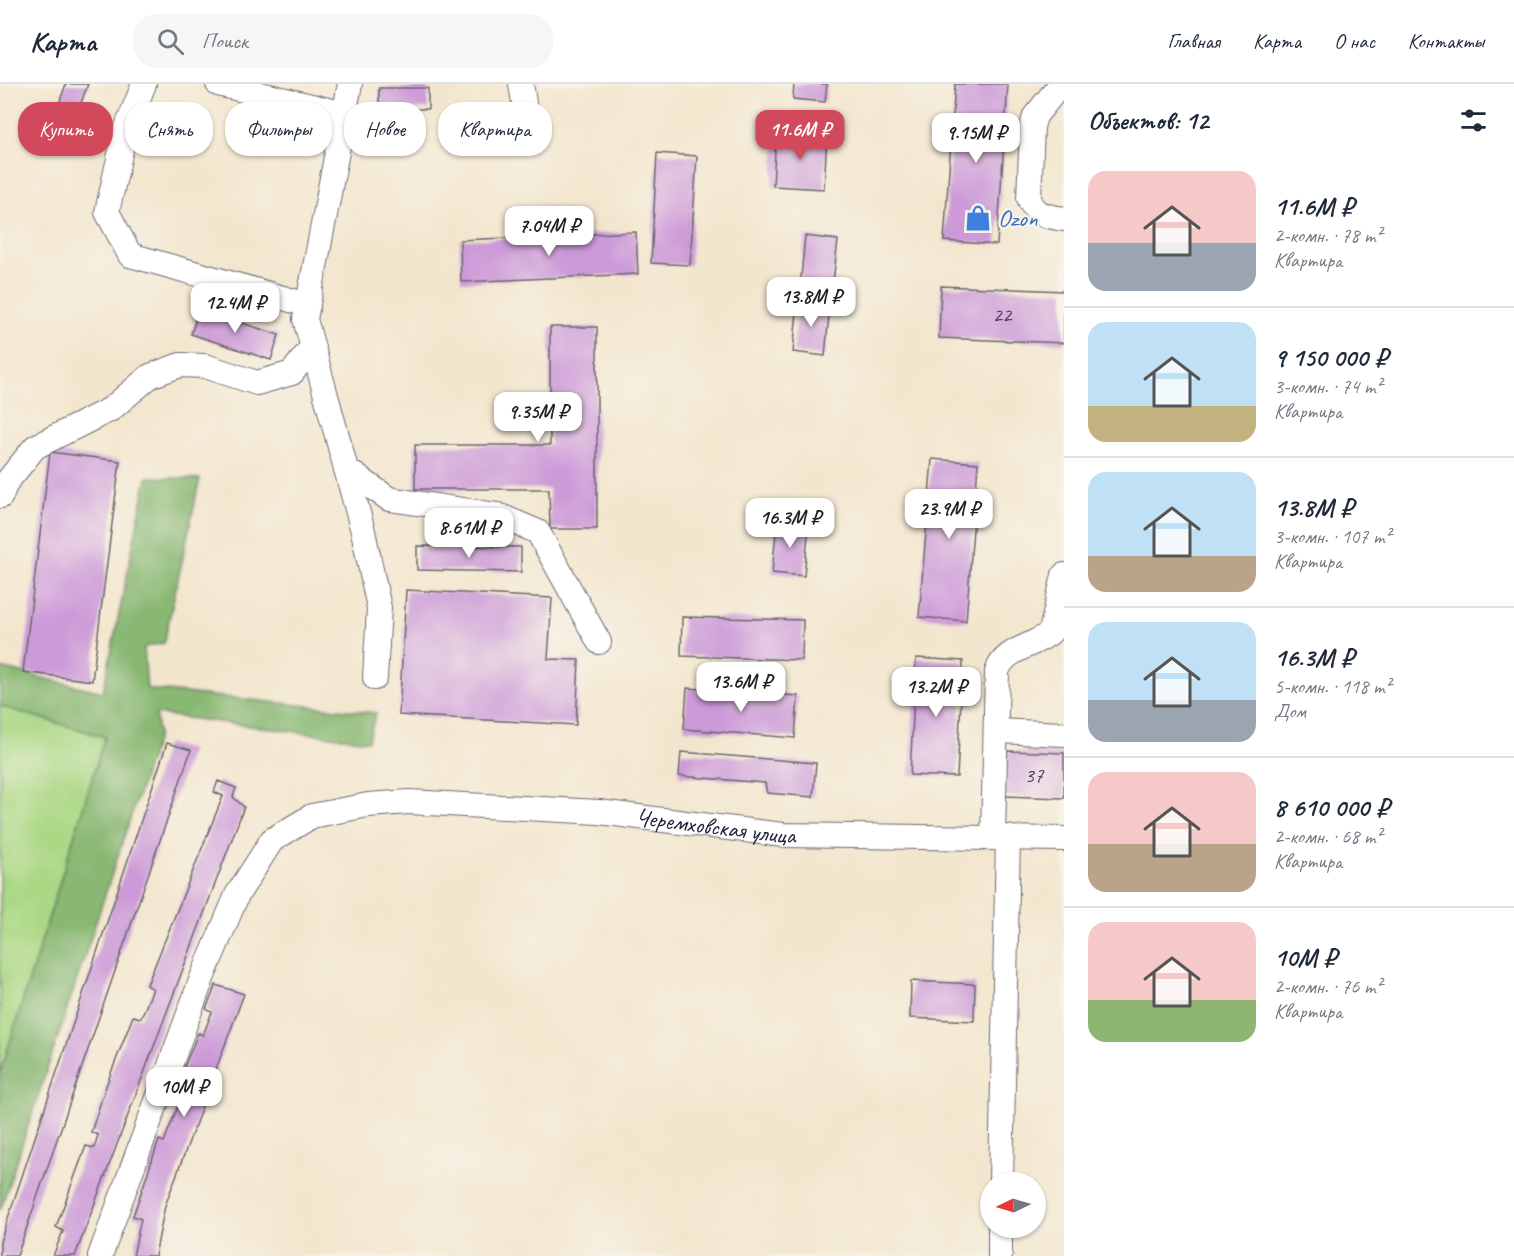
<!DOCTYPE html>
<html lang="ru">
<head>
<meta charset="utf-8">
<style>
	:root { --surface:#fff; --page:#f6f6f7; --text:#1f2937; --muted:#747a83; --line:#e0e1e3; --accent:#d1495b }
	body { margin:0; font-family:Caveat,sans-serif; background:var(--page); color:var(--text); height:100vh; display:flex; flex-direction:column; font-size:22px; white-space:nowrap }
	* { box-sizing:border-box; margin:0 }
	p { font-size:20px; color:var(--muted) }
	.icon { flex:none; width:33px; height:33px; fill:none; stroke:currentColor; stroke-width:2; stroke-linecap:round; stroke-linejoin:round }
	.map { position:relative; flex:1; overflow:hidden }
	.panel { display:flex; flex-direction:column; background:var(--surface); width:450px }
	.panel>* { flex:none }
	.top-card { position:absolute; left:18px; top:18px; width:570px; height:54px; display:flex; gap:12px }
	.needle { width:39px; rotate:265deg }
	.tools { position:absolute; left:980px; top:1088px; display:grid; gap:12px }
	.tools a { display:grid; place-items:center; width:66px; height:66px; border-radius:50%; background:var(--surface); box-shadow:0 2px 4px #0004; font-size:30px }
	.price { position:absolute; translate:-50% -51px; padding:0 14px; border-radius:12px; background:#fff; color:#222; font-size:20px; line-height:39px; filter:drop-shadow(0 2px 3px #0008) }
	.price::after { content:''; position:absolute; left:50%; top:36px; width:18px; height:14px; margin-left:-9px; background:inherit; clip-path:polygon(0 0,100% 0,50% 100%) }
	.price.active { background:var(--accent); color:#fff }
	ul { padding:0; list-style:none }
	li { display:flex; align-items:center; gap:18px; height:150px; padding:0 24px }
	li+li { border-top:2px solid var(--line) }
	li span { display:grid; place-items:center; flex:none; width:168px; height:120px; border-radius:18px; color:#555 }
	li>.icon { margin-inline-start:auto }
	span .icon { width:72px; height:72px; fill:#fffc; stroke-width:1 }
	li b { font-size:26px }
	h2 { display:flex; justify-content:space-between; align-items:center; height:72px; padding:0 24px; font-size:26px }
	.tag { padding:0 21px; border-radius:24px; background:var(--surface); box-shadow:0 2px 4px #0004; font-size:21px; line-height:54px }
	.tag.active { background:var(--accent); color:#fff }
	header { display:flex; align-items:center; gap:36px; box-sizing:border-box; height:84px; padding:0 30px; background:var(--surface); border-bottom:2px solid var(--line) }
	header strong { font-size:28px }
	nav { display:flex; gap:33px; margin-inline-start:auto; font-size:21px }
	.search { width:420px; height:54px; background:var(--page); display:flex; align-items:center; gap:15px; box-sizing:border-box; padding:0 21px; border-radius:24px; color:var(--muted); font-size:22px }
	main { display:flex; flex:1; min-height:0 }
	.map>svg:first-child { display:block }
</style>
</head>
<body>
<header>
<strong>Карта</strong>
<div class="search"><svg class="icon" aria-label="search" viewBox="0 0 24 24"><circle cx="10" cy="10" r="6"/><path d="M15 15l6 6"/></svg>Поиск</div>
<nav><a>Главная</a><a>Карта</a><a>О нас</a><a>Контакты</a></nav>
</header>
<main>
<div class="map">
<svg width="1064" height="1172" viewBox="0 0 1064 1172">
	<rect width="100%" height="100%" fill="#f7f3e8"/>
	<filter id="ink" filterUnits="userSpaceOnUse"><feTurbulence type="fractalNoise" baseFrequency=".0167" numOctaves="2"/><feDisplacementMap in="SourceGraphic" scale="12" xChannelSelector="R" yChannelSelector="G"/><feConvolveMatrix kernelMatrix="1 2 1 2 8 2 1 2 1" color-interpolation-filters="sRGB"/></filter>
	<filter id="wash" filterUnits="userSpaceOnUse"><feTurbulence type="fractalNoise" baseFrequency=".008" numOctaves="4" result="noise"/><feDisplacementMap in="SourceGraphic" scale="24" xChannelSelector="R" yChannelSelector="G"/><feGaussianBlur stdDeviation="1.35" result="paint"/><feColorMatrix in="noise" values="0 0 0 0 0 0 0 0 0 0 0 0 0 0 0 0 0 1.4 0 .05"/><feComposite in="paint" operator="in"/></filter>
	<g filter="url(#wash)">
		<rect width="100%" height="100%" fill="#f3e6ce"/>
		<path fill="#abd885" stroke="#667d60" stroke-width="1.5" d="M0,622l105,31 -105,337z"/>
		<path fill="#88b872" stroke="#556d56" stroke-width="1.5" d="M147,393l53,2 -36,164 -20,4 3,42 229,24 -8,28 -212,-27 2,21 -158,476v-137l105,-337 -105,-31v-38l103,24z"/>
		<g id="blocks">
			<path fill="#cc9ad8" d="M66,0h22l-10,27 -19,-7z
				M794,0h33l-2,18 -32,-3z
				M955,0h53l-11,161 -53,-4z
				M379,4h49v21h-49z
				M776,49l51,3 -3,53 -51,-3z
				M657,69l40,3 -7,109 -39,-2z
				M636,148l2,42 -177,8 -1,-42z
				M805,152l33,4 -6,51 -32,-4z
				M941,202l123,5v52l-125,-5z
				M798,217l32,4 -5,51 -32,-4z
				M199,225l80,26 -8,25 -80,-26z
				M550,243h47v202h-47l-1,-40h-134v-44h135z
				M50,368l70,9 -28,220 -69,-9z
				M932,375l46,4 -12,158 -47,-4z
				M777,438l32,3 -5,51 -32,-3z
				M417,462l104,1v25l-104,-2z
				M406,506l146,8 -4,61 31,1 -3,65 -177,-10z
				M682,533l121,3 -1,40 -121,-4z
				M916,574l47,3 -6,116 -47,-2z
				M687,604l111,8 -3,42 -111,-9z
				M167,659l24,7 -174,506h-17v-14z
				M1006,667l58,2v45l-60,-2z
				M681,668l135,11 -3,34 -46,-4 -2,-10 -86,-7z
				M218,697l18,7 -3,9 11,10 -169,449h-22l10,-25 -7,-4 30,-81 8,2 4,-13 -7,-3 15,-46 27,-70 8,2 12,-29 -6,-4 76,-189 -9,-4z
				M911,897l64,3 -1,37 -64,-3z
				M216,901l28,9 -79,212 -10,50h-22l8,-37 -8,-3 26,-76 5,2 21,-54 -8,-3 21,-52 5,2 9,-23 -6,-3z"/>
		</g>
	</g>
	<g filter="url(#ink)">
		<use href="#blocks" fill-opacity="0" stroke="#6b676e" stroke-width="1.5"/>
		<g fill="none" stroke-linecap="round" stroke-linejoin="round">
			<g stroke="#6b676e" stroke-width="26">
				<g id="minor">
					<path d="M144,0l-19,48 -18,80 23,43 178,50"/>
					<path d="M218,0l127,30"/>
					<path d="M350,0l-45,235 58,212 16,77 -4,70"/>
					<path d="M521,0l9,56"/>
					<path d="M1061,0l-26,32 -3,11 -3,71c6,18 18,18 35,21"/>
					<path d="M346,385l43,30 109,16 40,17 61,110"/>
					<path d="M1,412l5,-13 29,-36 76,-38 39,-33 30,-11 25,1 52,17 35,-10 20,-26"/>
					<path d="M996,647l68,3"/>
					<path d="M993,753l4,-165c7,-24 37,-25 54,-40l13,-57"/>
					<path d="M1001,1098l7,-345"/>
					<path id="s1" d="M100,1172l102,-278 35,-83 35,-55 40,-24 56,-11 41,-3 190,10 184,23 281,4"/>
					<path d="M1000,1172v-29"/>
				</g>
			</g>
			<use href="#minor" stroke="#fff" stroke-width="24"/>
		</g>
	</g>
	<defs>
		<g id="shop-bare" transform="scale(2.07)"><path d="M-5-2.5h2.3a2.7 3.5 0 0 1 5.4 0H5L5.5 6h-11ZM-1.5-2.5h3a1.5 2.3 0 0 0-3 0Z" fill="#3f7fe0" stroke="#f7f3e8" stroke-width="2.5" paint-order="stroke"/></g>
	</defs>
	<g fill-rule="evenodd">
		<use href="#shop-bare" x="978" y="134"/>
	</g>
	<g text-anchor="middle" dominant-baseline="central" stroke-width="5" stroke-linejoin="round" paint-order="stroke">
		<g font-size="21" fill="#4c4062">
			<text x="1002" y="231">22</text>
			<text x="1034" y="691">37</text>
		</g>
		<g font-size="24" fill="#366cbe" stroke="#f7f3e8" text-anchor="start">
			<text x="998" y="134">Ozon</text>
		</g>
		<g font-size="24" fill="#22223b" stroke="#f7f3e8">
			<text stroke="none"><textPath href="#s1" startOffset="904">Черемховская улица</textPath></text>
		</g>
	</g>
</svg>
<div class="tools">
<a><svg class="needle" viewBox="-14 -14 28 28"><path d="M0-13l5 13h-10z" fill="#e53935"/><path d="M0 13l5-13h-10z" fill="#747a83"/></svg></a>
</div>
<b class="price active" style="left:800px;top:77px">11.6M ₽</b>
<b class="price" style="left:976px;top:80px">9.15M ₽</b>
<b class="price" style="left:549px;top:173px">7.04M ₽</b>
<b class="price" style="left:811px;top:244px">13.8M ₽</b>
<b class="price" style="left:235px;top:250px">12.4M ₽</b>
<b class="price" style="left:538px;top:359px">9.35M ₽</b>
<b class="price" style="left:949px;top:456px">23.9M ₽</b>
<b class="price" style="left:790px;top:465px">16.3M ₽</b>
<b class="price" style="left:469px;top:475px">8.61M ₽</b>
<b class="price" style="left:741px;top:629px">13.6M ₽</b>
<b class="price" style="left:936px;top:634px">13.2M ₽</b>
<b class="price" style="left:184px;top:1034px">10M ₽</b>
<div class="top-card">
<a class="tag active">Купить</a>
<a class="tag">Снять</a>
<a class="tag">Фильтры</a>
<a class="tag">Новое</a>
<a class="tag">Квартира</a>
</div>
</div>
<section class="panel">
<h2>Объектов: 12<svg class="icon" aria-label="filters" viewBox="0 0 24 24"><path d="M4 7h16M4 17h16"/><circle cx="9" cy="7" r="2"/><circle cx="15" cy="17" r="2"/></svg></h2>
<ul>
<li><span style="background:linear-gradient(#f6c9c9 60%,#9aa5b1 0)"><svg class="icon" aria-label="home" viewBox="0 0 24 24"><path d="M3 11l9-7 9 7M6 9v11h12V9"/></svg></span><div><b>11.6M ₽</b><p>2-комн. · 78 m²</p><p>Квартира</p></div></li>
<li><span style="background:linear-gradient(#bfe0f5 70%,#c2b280 0)"><svg class="icon" aria-label="home" viewBox="0 0 24 24"><path d="M3 11l9-7 9 7M6 9v11h12V9"/></svg></span><div><b>9 150 000 ₽</b><p>3-комн. · 74 m²</p><p>Квартира</p></div></li>
<li><span style="background:linear-gradient(#bfe0f5 70%,#b9a48a 0)"><svg class="icon" aria-label="home" viewBox="0 0 24 24"><path d="M3 11l9-7 9 7M6 9v11h12V9"/></svg></span><div><b>13.8M ₽</b><p>3-комн. · 107 m²</p><p>Квартира</p></div></li>
<li><span style="background:linear-gradient(#bfe0f5 65%,#9aa5b1 0)"><svg class="icon" aria-label="home" viewBox="0 0 24 24"><path d="M3 11l9-7 9 7M6 9v11h12V9"/></svg></span><div><b>16.3M ₽</b><p>5-комн. · 118 m²</p><p>Дом</p></div></li>
<li><span style="background:linear-gradient(#f6c9c9 60%,#b9a48a 0)"><svg class="icon" aria-label="home" viewBox="0 0 24 24"><path d="M3 11l9-7 9 7M6 9v11h12V9"/></svg></span><div><b>8 610 000 ₽</b><p>2-комн. · 68 m²</p><p>Квартира</p></div></li>
<li><span style="background:linear-gradient(#f6c9c9 65%,#8fb573 0)"><svg class="icon" aria-label="home" viewBox="0 0 24 24"><path d="M3 11l9-7 9 7M6 9v11h12V9"/></svg></span><div><b>10M ₽</b><p>2-комн. · 76 m²</p><p>Квартира</p></div></li>
</ul>
</section>
</main>
</body>
</html>
